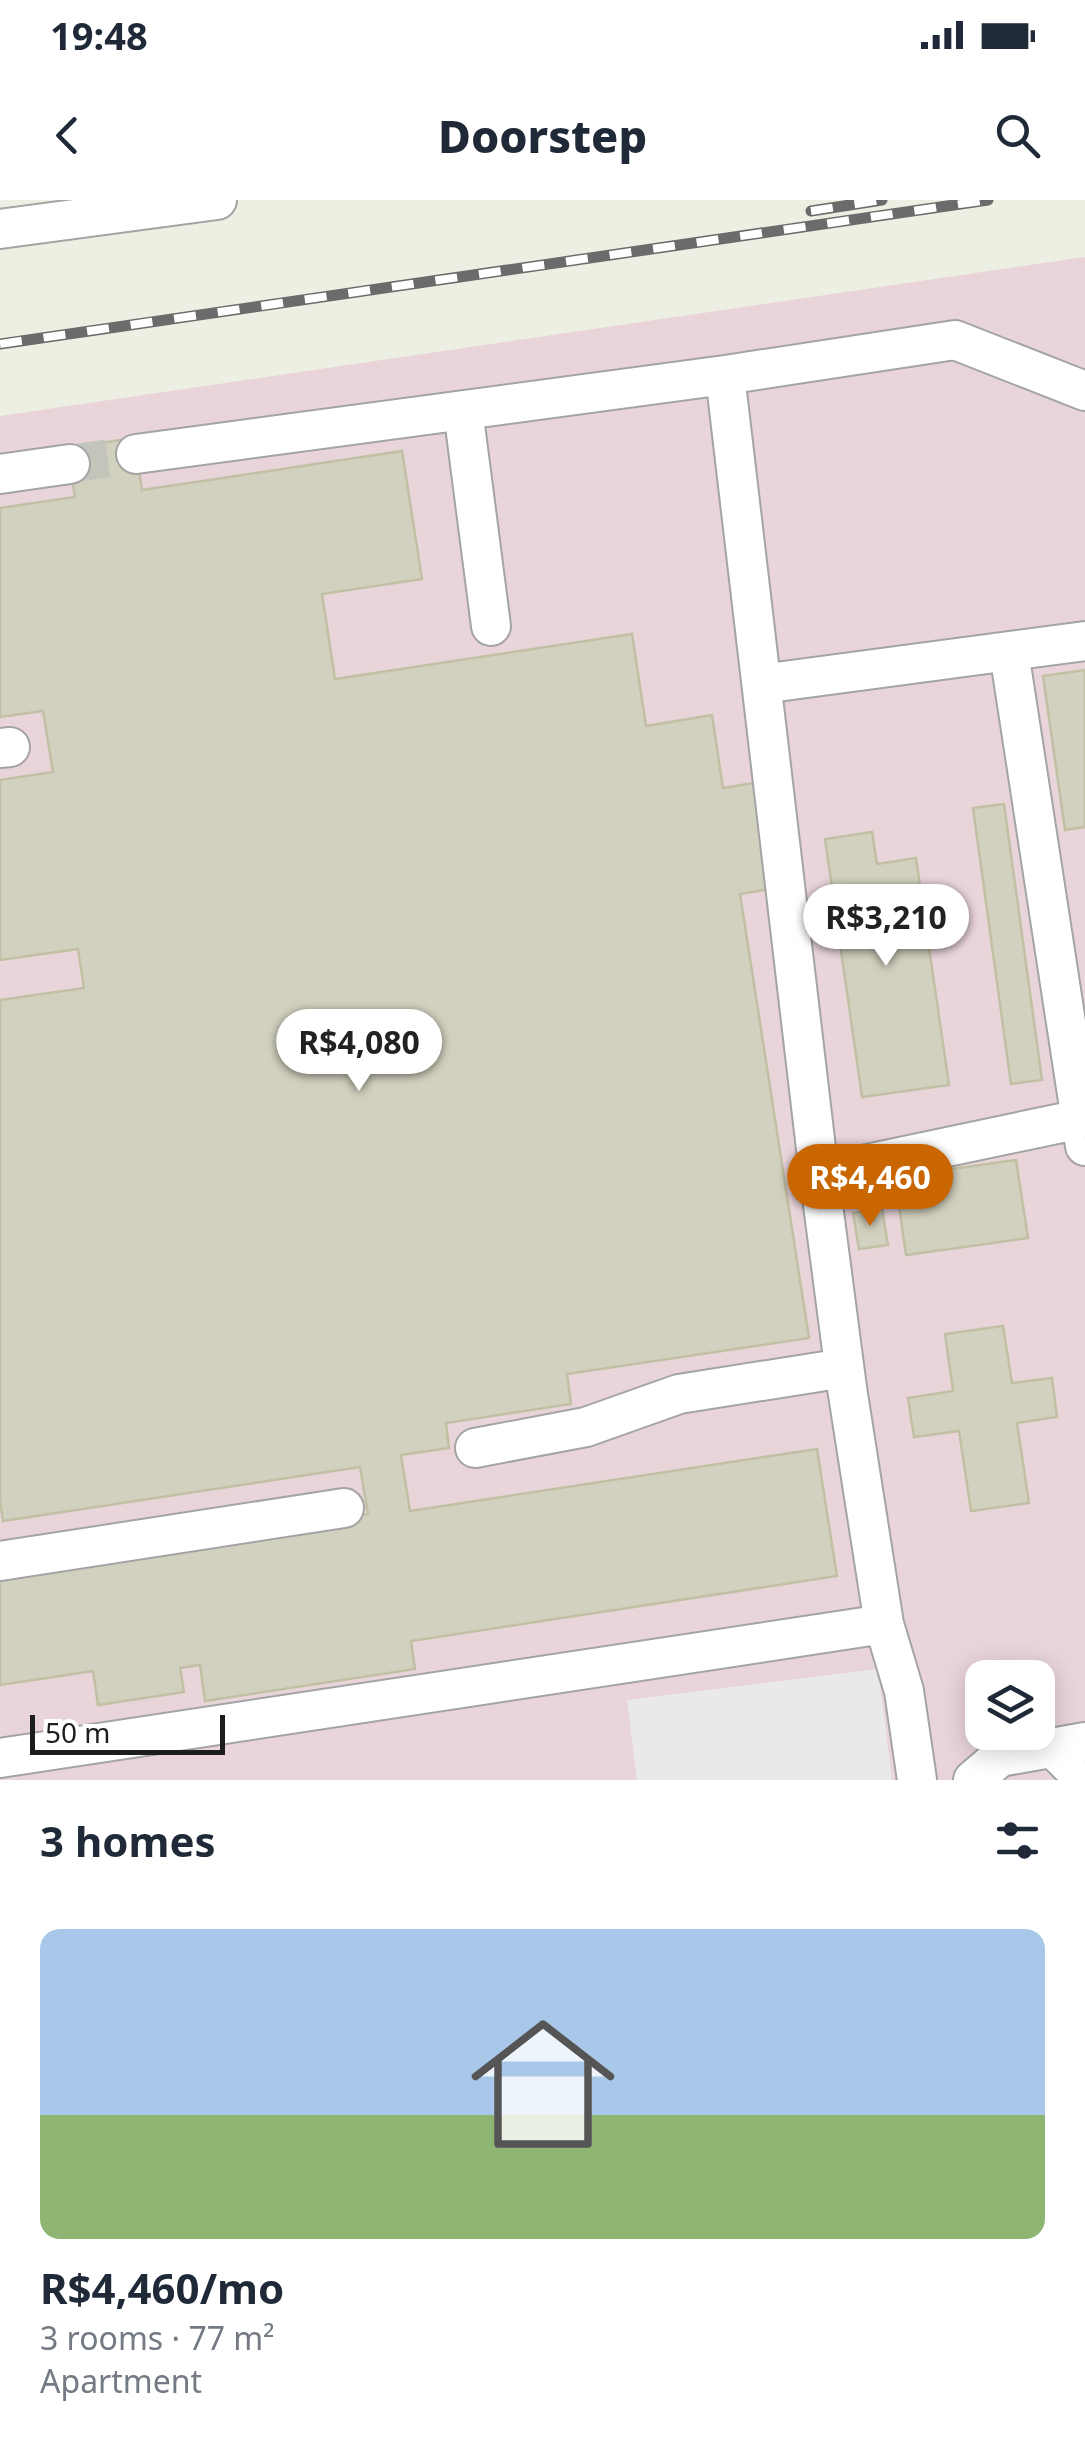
<!DOCTYPE html>
<html lang="en">
<head>
<meta charset="utf-8">
<style>
	:root { --surface:#fff; --page:#f2f2f3; --text:#1f2937; --muted:#747a83; --line:#e0e1e3; --accent:#ca6600 }
	body { margin:0; font-family:"Noto Sans",sans-serif; background:var(--page); color:var(--text); height:100vh; display:flex; flex-direction:column; font-size:38px; white-space:nowrap }
	* { box-sizing:border-box; margin:0 }
	p { font-size:32px; color:var(--muted) }
	.icon { flex:none; width:55px; height:55px; fill:none; stroke:currentColor; stroke-width:2; stroke-linecap:round; stroke-linejoin:round }
	.map { position:relative; height:1580px; overflow:hidden }
	.sheet { display:flex; flex-direction:column; background:var(--surface); flex:1 }
	.sheet>* { flex:none }
	.buttons { position:absolute; left:965px; top:1460px; display:grid; gap:20px }
	.buttons a { display:grid; place-items:center; width:90px; height:90px; border-radius:20px; background:var(--surface); box-shadow:0 5px 25px #0003; font-size:50px }
	.scale { position:absolute; left:30px; bottom:25px; width:195px; box-sizing:border-box; padding-left:10px; border:5px solid #1d1d1d; border-top:0; font-size:28px; line-height:35px; white-space:nowrap; color:#1d1d1d; -webkit-text-stroke:8px #fff; paint-order:stroke }
	.price { position:absolute; translate:-50% -85px; padding:0 22px; border-radius:35px; background:#fff; color:#222; font-size:32px; line-height:65px; filter:drop-shadow(0 2px 5px #0008) }
	.price::after { content:''; position:absolute; left:50%; top:60px; width:30px; height:22px; margin-left:-15px; background:inherit; clip-path:polygon(0 0,100% 0,50% 100%) }
	.price.on { background:var(--accent); color:#fff }
	ul { padding:0; list-style:none }
	li { display:grid; align-content:center; gap:20px; height:530px; padding:0 40px }
	li+li { border-top:2px solid var(--line) }
	li span { display:grid; place-items:center; height:310px; border-radius:20px; color:#555 }
	li>.icon { margin-inline-start:auto }
	span .icon { width:180px; height:180px; fill:#fffc; stroke-width:1 }
	li b { font-size:42px }
	h2 { display:flex; justify-content:space-between; align-items:center; height:120px; padding:0 40px; font-size:42px }
	.status { display:flex; justify-content:space-between; align-items:center; height:70px; padding:0 50px; background:var(--surface); direction:ltr }
	.status svg { height:28px; fill:currentColor }
	header { display:flex; justify-content:space-between; align-items:center; height:130px; padding:0 40px; background:var(--surface); font-size:45px; font-weight:800 }
	.map>svg:first-child { display:block }
</style>
</head>
<body>
<div class="status"><b>19:48</b><svg viewBox="0 0 49 12"><path d="M0 12V9h3v3zM5 12V6h3v6zM10 12V3h3v9zM15 12V0h3v12zM26 1h20v11H26zM47 4h2v5h-2z"/></svg></div>
<header><svg class="icon" aria-label="back" viewBox="0 0 24 24"><path d="M15 5l-7 7 7 7"/></svg>Doorstep<svg class="icon" aria-label="search" viewBox="0 0 24 24"><circle cx="10" cy="10" r="6"/><path d="M15 15l6 6"/></svg></header>
<div class="map">
<svg width="1085" height="1580" viewBox="0 0 1085 1580">
	<rect width="100%" height="100%" fill="#edefe2"/>
	<path fill="#e9d4da" fill-rule="evenodd" d="M1085,57v1523h-1085v-1364zM982,1478h56v54h-56z"/>
	<path fill="#e9e9e9" d="M878,1469l14,111h-255l-10,-80z"/>
	<path fill="#d2d1bf" stroke="#c1c0a4" stroke-width="2.5" d="M134,238l8,52 260,-39 20,128 -100,15 13,85 297,-45 14,92 66,-11 11,73 43,-7 17,106 -43,7 69,444 -242,36 4,30 -125,19 3,25 -48,7 9,56 407,-62 20,127 -426,65 4,28 -210,32 -5,-36 -20,3 4,24 -86,13 -5,-34 -93,14v-115l368,-56 -8,-47 -357,54 -3,-21v-500l84,-12 -6,-39 -78,11v-180l53,-8 -10,-61 -43,6v-209l75,-11 -8,-49z
		M1085,470v157l-20,3 -22,-154z
		M1004,604l38,276 -31,4 -38,-276z
		M872,632l5,32 39,-6 33,227 -87,12 -37,-258z
		M1016,960l12,78 -122,17 -11,-78z
		M882,1009l6,36 -29,4 -6,-36z
		M1003,1126l9,57 40,-5 5,39 -40,6 12,80 -58,8 -12,-80 -45,6 -6,-39 45,-7 -8,-57z"/>
	<g fill="none" stroke-linecap="round" stroke-linejoin="round">
		<path stroke="#c3c5bb" stroke-width="38" stroke-dasharray="38 19" stroke-linecap="butt" d="M70,264l66,-10"/>
		<g stroke="#a4a4a4" stroke-width="42">
			<path id="minor" d="M0,29l217,-29
				M463,210l28,216
				M136,254l589,-79 230,-35 130,51
				M0,274l70,-10
				M1009,452l76,494
				M762,484l323,-43
				M0,548l10,-1
				M819,974l266,-56
				M475,1248l111,-21 93,-33 165,-26
				M0,1361l344,-53
				M884,1424l20,67 13,89
				M1053,1548l32,32
				M0,1558l884,-134 -37,-236 -28,-214 -94,-799
				M973,1580l27,-23 85,-15"/>
		</g>
		<use href="#minor" stroke="#fff" stroke-width="38"/>
		<g stroke="#6b6b6b" stroke-width="11">
			<path id="rail" d="M811,11l71,-11
				M0,144l988,-144"/>
		</g>
		<use href="#rail" stroke="#fff" stroke-width="8" stroke-dasharray="22" stroke-linecap="butt"/>
	</g>
</svg>
<div class="buttons">
<a><svg class="icon" aria-label="layers" viewBox="0 0 24 24"><path d="M12 4l9 5-9 5-9-5zM3 14l9 5 9-5"/></svg></a>
</div>
<div class="scale">50 m</div>
<b class="price" style="left:886px;top:769px">R$3,210</b>
<b class="price" style="left:359px;top:894px">R$4,080</b>
<b class="price on" style="left:870px;top:1029px">R$4,460</b>
</div>
<section class="sheet">
<h2>3 homes<svg class="icon" aria-label="filters" viewBox="0 0 24 24"><path d="M4 7h16M4 17h16"/><circle cx="9" cy="7" r="2"/><circle cx="15" cy="17" r="2"/></svg></h2>
<ul>
<li><span style="background:linear-gradient(#a9c7e8 60%,#8fb573 0)"><svg class="icon" aria-label="home" viewBox="0 0 24 24"><path d="M3 11l9-7 9 7M6 9v11h12V9"/></svg></span><div><b>R$4,460/mo</b><p>3 rooms · 77 m²</p><p>Apartment</p></div></li>
</ul>
</section>
</body>
</html>
